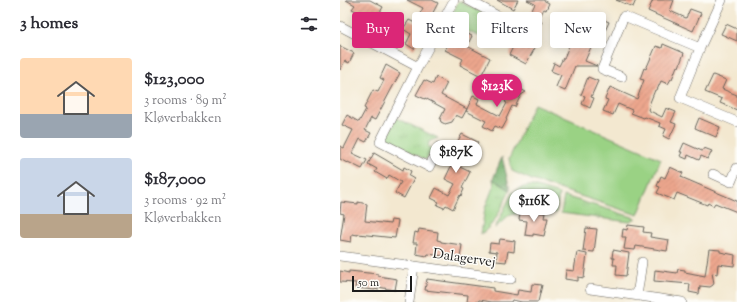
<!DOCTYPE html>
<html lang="en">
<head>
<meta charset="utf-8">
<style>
	:root { --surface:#fff; --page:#f2f2f3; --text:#2b2b33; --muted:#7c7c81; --accent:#db2777 }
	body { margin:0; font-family:"Sorts Mill Goudy",serif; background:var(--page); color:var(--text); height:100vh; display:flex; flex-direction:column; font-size:15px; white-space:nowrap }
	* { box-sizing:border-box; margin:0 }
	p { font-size:13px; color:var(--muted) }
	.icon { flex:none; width:22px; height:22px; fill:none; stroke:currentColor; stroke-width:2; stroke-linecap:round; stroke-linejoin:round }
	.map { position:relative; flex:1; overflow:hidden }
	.sheet { display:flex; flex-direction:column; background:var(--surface); width:340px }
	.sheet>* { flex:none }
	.top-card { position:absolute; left:12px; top:12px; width:325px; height:36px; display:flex; gap:8px }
	.scale { position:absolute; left:12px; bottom:10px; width:60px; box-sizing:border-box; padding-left:4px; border:2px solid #1c1c1c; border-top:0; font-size:11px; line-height:14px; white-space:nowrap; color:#1c1c1c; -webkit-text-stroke:3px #fdfcf7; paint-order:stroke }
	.price { position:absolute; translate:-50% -34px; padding:0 9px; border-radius:14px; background:#fff; color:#222; font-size:13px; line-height:26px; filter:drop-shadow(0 1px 2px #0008) }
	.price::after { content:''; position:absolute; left:50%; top:24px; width:12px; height:9px; margin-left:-6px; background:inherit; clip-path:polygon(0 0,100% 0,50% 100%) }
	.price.active { background:var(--accent); color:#fff }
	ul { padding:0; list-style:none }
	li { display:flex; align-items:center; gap:12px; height:100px; padding:0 20px }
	li span { display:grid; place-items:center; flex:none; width:112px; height:80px; border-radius:4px; color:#555 }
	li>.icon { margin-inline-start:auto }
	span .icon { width:48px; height:48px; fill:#fffc; stroke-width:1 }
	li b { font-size:17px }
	h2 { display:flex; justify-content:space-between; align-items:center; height:48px; padding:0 20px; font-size:17px }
	.chip { padding:0 14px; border-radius:4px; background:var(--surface); box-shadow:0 2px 10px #0003; font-size:14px; line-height:36px }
	.chip.active { background:var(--accent); color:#fff }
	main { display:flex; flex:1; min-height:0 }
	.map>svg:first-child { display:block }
</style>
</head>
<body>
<main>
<section class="sheet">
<h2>3 homes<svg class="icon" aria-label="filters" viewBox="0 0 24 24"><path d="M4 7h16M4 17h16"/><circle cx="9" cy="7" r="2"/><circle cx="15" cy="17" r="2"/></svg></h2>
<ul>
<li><span style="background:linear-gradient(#ffd9b3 70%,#9aa5b1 0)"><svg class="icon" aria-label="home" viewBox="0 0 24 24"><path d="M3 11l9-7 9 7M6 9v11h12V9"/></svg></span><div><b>$123,000</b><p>3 rooms · 89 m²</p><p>Kløverbakken</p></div></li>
<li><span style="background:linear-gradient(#c9d6e8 70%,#b9a48a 0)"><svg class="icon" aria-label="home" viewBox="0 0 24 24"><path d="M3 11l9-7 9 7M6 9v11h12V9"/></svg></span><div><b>$187,000</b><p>3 rooms · 92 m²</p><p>Kløverbakken</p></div></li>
</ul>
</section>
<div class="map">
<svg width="397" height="302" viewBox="0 0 397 302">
	<defs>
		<pattern id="grass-tufts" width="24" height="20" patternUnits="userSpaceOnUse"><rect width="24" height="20" fill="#9ad284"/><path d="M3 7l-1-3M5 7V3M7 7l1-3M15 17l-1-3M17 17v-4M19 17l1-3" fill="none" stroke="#84b471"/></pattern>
		<pattern id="forest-crowns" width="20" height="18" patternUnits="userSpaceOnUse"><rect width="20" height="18" fill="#7bb472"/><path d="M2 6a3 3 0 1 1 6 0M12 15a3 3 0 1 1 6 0" fill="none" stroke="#64925d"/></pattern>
		<pattern id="building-hatch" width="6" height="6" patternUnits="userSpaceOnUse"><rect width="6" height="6" fill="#eca68d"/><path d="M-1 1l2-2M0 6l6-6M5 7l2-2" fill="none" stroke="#ca8e79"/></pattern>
	</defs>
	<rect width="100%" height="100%" fill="#fdfcf7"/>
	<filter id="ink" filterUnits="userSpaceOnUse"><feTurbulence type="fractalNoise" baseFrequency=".025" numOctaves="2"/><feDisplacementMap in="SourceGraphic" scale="8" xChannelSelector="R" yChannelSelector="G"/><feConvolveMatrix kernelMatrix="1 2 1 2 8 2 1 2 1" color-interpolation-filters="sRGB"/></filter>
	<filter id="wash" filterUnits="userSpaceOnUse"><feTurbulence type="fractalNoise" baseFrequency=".012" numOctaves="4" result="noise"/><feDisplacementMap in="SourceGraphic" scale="16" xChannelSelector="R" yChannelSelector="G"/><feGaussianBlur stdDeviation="0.9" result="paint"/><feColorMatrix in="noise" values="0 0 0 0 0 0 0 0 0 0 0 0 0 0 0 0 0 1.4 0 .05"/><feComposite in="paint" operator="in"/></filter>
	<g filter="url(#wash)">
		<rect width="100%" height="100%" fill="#f3e8d0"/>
		<path fill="url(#grass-tufts)" stroke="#5b7750" d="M119,1l41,21 -5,10 -7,-1 -2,4 4,6 -43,-19z
			M56,118l42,20 -8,3 -2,4 4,5 -6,10 -40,-21z
			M153,179l17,11c-8,16 -14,34 -29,44l4,-26 9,-23z
			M187,186h6l26,8 -3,19 -25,-4 -23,7 -13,12 17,-35 8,-5z
			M224,196l72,22 -7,4 -68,-9z"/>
		<path fill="url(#forest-crowns)" stroke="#4c6847" d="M162,157l8,33 -17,-11z"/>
		<path fill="#9ad284" stroke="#5b7750" d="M194,104l127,55 -23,56 -106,-35 -20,-9 -3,-12z"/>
		<g id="blocks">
			<path fill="url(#building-hatch)" d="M6,0h24l13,7 -8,14 -23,-12 3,-4z
				M67,0h25l6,3 -24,46 -8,-5 5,-10 -8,-5 6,-9 6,3 8,-15z
				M157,0h21l-5,9z
				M187,0h16l6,3 -3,7 -2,-1 -6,11 4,2 -4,7 -2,2 -5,-2 -8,14 5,3 -1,2 9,-2 -10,18 -17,-9 8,-16 -3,-2 9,-17 -2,-1 4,-6 4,3 6,-12z
				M276,0h20l-3,7z
				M313,0h21l-4,11 16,7 4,-9 11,4 -8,18 -45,-20z
				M260,18l9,4 -9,20 -6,-2 -9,21 12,5h-22l-10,25 -9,-4 5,-12 -10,-4 3,-8 5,3 4,-8h1l9,-22 10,4 3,-8 3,1 6,-14 4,2z
				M386,24l11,5v12l-16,-7z
				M123,32l9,4 -5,10 23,12 -9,18 -21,-11 3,-6 -18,-9 2,-4 -6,-3 4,-10 14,7z
				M323,44l21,9 -5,14 -2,-1 -5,13h-1l-3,5 -7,-3 -4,9h-2l-6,15h1l-2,5 14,7 4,-9 10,4 -5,10 5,2 -7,15 -6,-3 3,-7 -7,-3 1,-3 -15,-6 -1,1 -13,-5 1,-3 -14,-6 -5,11 -10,-4 5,-11 -3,-1 5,-12 27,12 7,-19 -4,-1 4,-11 2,1 10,-23 6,2z
				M0,46l14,7 -5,10 -4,-2 -5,9z
				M46,65l14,8 -25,47 -4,-2 -6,12 6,3 -5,9 -6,-3 -5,10 -3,4 15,7 -5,9 -14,-7 -1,1 -7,-4v-13l4,2 9,-18 -11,-5 5,-10 12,7 7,-13 -2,-1 9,-18 5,2 6,-12 -4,-2z
				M373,75l13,5 -4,9 15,6v15l-17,-7 2,-4 -17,-7z
				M96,77l11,6 -6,12 26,14 -5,9 -6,-3 -4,7 -7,2 -4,-2 -1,-3 5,-10 -20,-11v1l-9,-4 8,-15 9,4z
				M248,77l10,4 -7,16 3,1 -4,10 -8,-4 3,-8 -4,-1z
				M165,81l21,11 -5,3 -6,12 -3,-1 -6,13 1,1 -5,9 -7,-3 -3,5 -9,-5 3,-5 -20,-10 7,-15 6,3 -2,5 23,12 7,-13 -2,-1 3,-5 -8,-4z
				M359,118l21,9 -4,10 -21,-9z
				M122,134l16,8 -6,10 -2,-1 -2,3 -3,-1 -7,13 12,6 -8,16 2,1 -3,7 -1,-1 -7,14 -7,-4 -2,3 -7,-3 2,-3 -8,-4 5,-10 13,7 6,-11 -10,-5 9,-19 -2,-1 6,-14 -2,-1z
				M344,143l18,8 2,-3 8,3 -4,8 -7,-3 -2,4 -11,-5 -1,4 -7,-3 2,-4h-2z
				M34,153l29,17 1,-3 7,4 -2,5 5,3 -10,19 -9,-5 6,-11 -12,-7 -2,4 -12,-7 2,-3 -9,-5z
				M330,167l13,6 -2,4 56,24v11l-22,-9 -2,3 -5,-3 -1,2 -30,-12 -3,7 -17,-7 3,-6 -3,-1 4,-10 4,2z
				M1,202l17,2v-2l9,2 -2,17 25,3 1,-4 7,1 -3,17 -37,-4v1l-6,-1 -1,8 -11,-2 4,-26 -4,-1z
				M186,211l19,2 -1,5h4l-4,18 -11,-2v2l-8,-1 2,-14 -8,-1 1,-7z
				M288,225l16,2 -1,5 8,1 -1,4 19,3 -2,11 -31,-5 -1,4 -11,-1 2,-12h-4l1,-8 4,1z
				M246,228l11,1 -3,23 -11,-1z
				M79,229l19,3 -1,8 4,1v1l21,3 -2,13 -32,-4 -1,2 -11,-2 1,-11h-4l2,-11 3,1z
				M160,239l15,2 -1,11 -6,-1 -2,11 -10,-1 1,-9 -8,-1 1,-8 9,1z
				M369,249l11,1v2l15,3 -1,11 -16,-2 -1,10 -5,-1 2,10 -1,2 -3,2 -10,-1 -1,8 -10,-2 1,-8 -36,-3 1,-11 22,3 1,-4 7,1v2l20,4z
				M273,250l16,3 -3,23 -10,-1 1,-10h-4l1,-7h-2z
				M237,252l10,2 -3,24 -6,-1v4l-13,-2 1,-9 8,1z
				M0,271l9,2v-2l29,3v2l19,3 -2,11 -17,-3v3l-3,-1v1l-20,-2 1,-5 -16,-1z
				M87,279l66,9v3l24,4 1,-5 13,2 1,-8 10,1 -4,17h-16l-10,-2 -1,2h-19l-13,-2 -1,2h-11l1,-7 -43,-5z"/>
		</g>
	</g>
	<g filter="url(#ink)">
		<use href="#blocks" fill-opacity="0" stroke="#67635b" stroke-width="1"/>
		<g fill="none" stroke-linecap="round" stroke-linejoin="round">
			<g stroke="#67635b" stroke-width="10">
				<path id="minor" d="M128,0l39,21 -10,17
					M382,0l-22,48 -20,50 57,24
					M0,26l78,41
					M282,77l-20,-8 22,-53 76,32
					M99,147l-10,20 -49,-25 38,-75 36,-67
					M373,174l18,8 6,-14
					M0,256l171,23
					M250,289l92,13
					M297,296l5,-34
					M69,302l5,-36"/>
			</g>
			<use href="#minor" stroke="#fff" stroke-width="9"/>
		</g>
	</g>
	<g text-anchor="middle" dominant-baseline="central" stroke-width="3" stroke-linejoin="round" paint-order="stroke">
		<g font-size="14" fill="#1c1c1c" stroke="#fdfcf7">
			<text transform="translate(124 259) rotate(8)">Dalagervej</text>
		</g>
	</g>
</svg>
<div class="scale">50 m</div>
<b class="price active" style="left:157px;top:108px">$123K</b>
<b class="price" style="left:116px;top:174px">$187K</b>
<b class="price" style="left:194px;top:223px">$116K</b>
<div class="top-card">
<a class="chip active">Buy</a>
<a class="chip">Rent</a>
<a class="chip">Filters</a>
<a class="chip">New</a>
</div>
</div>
</main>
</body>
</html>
